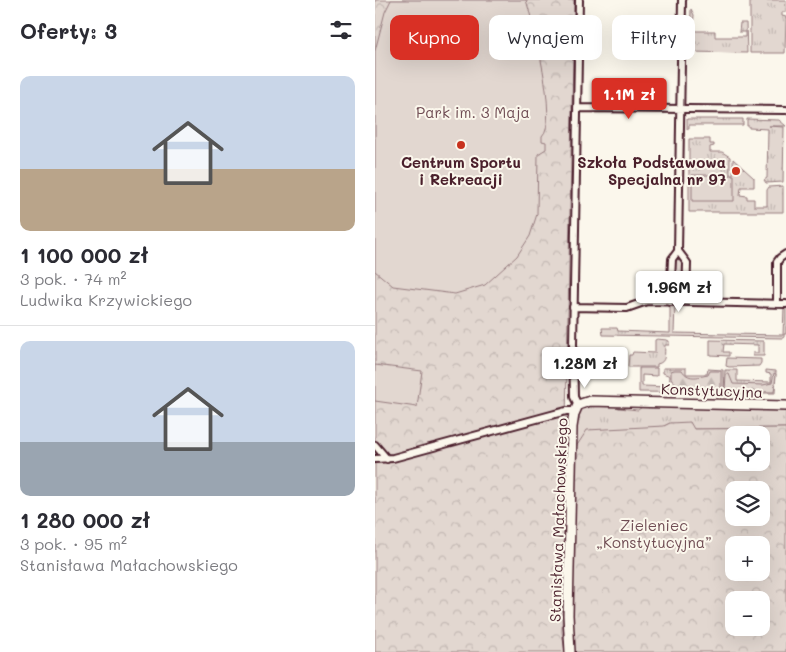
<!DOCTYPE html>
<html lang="pl">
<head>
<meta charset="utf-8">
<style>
	:root { --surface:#fff; --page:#f2f2f3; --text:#2b2b33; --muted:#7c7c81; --line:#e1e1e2; --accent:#d93025 }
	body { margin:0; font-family:Mali,sans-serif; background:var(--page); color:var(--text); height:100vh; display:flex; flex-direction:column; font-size:19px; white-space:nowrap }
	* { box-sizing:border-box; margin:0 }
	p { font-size:16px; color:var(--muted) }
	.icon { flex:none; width:28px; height:28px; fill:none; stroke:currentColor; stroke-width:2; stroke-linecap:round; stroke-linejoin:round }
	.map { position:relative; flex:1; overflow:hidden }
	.panel { display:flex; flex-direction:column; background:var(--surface); width:375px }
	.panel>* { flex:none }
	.hud { position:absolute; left:15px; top:15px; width:320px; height:45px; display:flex; gap:10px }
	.tools { position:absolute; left:350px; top:426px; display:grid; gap:10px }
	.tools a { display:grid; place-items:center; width:45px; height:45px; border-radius:10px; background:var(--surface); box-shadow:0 5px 20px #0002; font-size:25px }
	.price { position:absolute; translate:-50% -42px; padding:0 11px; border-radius:5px; background:#fff; color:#222; font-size:16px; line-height:32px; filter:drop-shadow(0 1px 2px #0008) }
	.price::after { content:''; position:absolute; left:50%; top:30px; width:15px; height:11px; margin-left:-8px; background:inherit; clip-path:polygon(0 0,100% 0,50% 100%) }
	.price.active { background:var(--accent); color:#fff }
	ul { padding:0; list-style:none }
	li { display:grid; align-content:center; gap:10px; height:265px; padding:0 20px }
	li+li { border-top:1px solid var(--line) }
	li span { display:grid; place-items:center; height:155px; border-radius:10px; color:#555 }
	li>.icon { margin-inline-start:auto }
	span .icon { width:90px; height:90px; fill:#fffc; stroke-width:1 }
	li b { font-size:21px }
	h2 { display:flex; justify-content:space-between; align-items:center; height:60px; padding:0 20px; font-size:21px }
	.tag { padding:0 18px; border-radius:10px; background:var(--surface); box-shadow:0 5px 20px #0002; font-size:18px; line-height:45px }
	.tag.active { background:var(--accent); color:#fff }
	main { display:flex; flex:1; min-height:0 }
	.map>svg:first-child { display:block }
</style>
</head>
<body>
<main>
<section class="panel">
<h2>Oferty: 3<svg class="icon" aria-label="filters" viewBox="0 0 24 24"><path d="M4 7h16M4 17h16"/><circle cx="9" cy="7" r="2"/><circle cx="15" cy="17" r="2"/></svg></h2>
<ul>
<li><span style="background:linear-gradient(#c9d6e8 60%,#b9a48a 0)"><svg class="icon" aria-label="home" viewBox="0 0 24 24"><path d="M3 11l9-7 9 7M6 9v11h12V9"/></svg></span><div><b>1 100 000 zł</b><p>3 pok. · 74 m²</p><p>Ludwika Krzywickiego</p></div></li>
<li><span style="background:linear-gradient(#c9d6e8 65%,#9aa5b1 0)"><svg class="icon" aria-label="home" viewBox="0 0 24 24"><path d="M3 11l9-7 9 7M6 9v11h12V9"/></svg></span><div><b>1 280 000 zł</b><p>3 pok. · 95 m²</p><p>Stanisława Małachowskiego</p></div></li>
</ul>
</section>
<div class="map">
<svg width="411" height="652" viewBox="0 0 411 652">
	<defs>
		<pattern id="grass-tufts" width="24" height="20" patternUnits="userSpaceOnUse" patternTransform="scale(1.25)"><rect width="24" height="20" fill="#e2d7d0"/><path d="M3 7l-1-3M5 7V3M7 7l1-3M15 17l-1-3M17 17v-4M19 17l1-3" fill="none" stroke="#c3b8b3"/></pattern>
		<pattern id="forest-firs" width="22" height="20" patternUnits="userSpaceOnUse" patternTransform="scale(1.25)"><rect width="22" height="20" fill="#e2d7d0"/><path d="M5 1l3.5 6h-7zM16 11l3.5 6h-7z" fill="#c3b8b3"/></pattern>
		<pattern id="park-crowns" width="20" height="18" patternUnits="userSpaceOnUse" patternTransform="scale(1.25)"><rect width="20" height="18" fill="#e2d7d0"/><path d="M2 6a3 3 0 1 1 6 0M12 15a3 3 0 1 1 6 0" fill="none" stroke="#c3b8b3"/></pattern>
	</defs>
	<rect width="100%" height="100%" fill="#fbf7ec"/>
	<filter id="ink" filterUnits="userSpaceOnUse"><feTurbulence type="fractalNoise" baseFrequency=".02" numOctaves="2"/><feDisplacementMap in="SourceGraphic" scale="10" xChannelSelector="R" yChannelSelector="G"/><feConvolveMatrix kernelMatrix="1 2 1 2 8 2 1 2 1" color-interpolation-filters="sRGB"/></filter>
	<g filter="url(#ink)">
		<path fill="url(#grass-tufts)" stroke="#967b7e" d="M375,0h36v12h-4v4l4,1 -1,36h-35z
			M316,9l3,6 -1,14 3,2h19v6h30v-5h-6l1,-9h6l1,30 -57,-1z
			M312,119h56v6h-54v4h-2z
			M372,119l32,1 7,6h-17l15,1 -1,55 -17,1 -2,-3 3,-2 1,-49 -19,-1v-2h-2z
			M314,139h21v5h4v2l-4,1v5h12l8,5v17h3v-15l21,19v9h-13l-1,8 7,1v3h7v7h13v-16l2,-3 14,-1v26h-94z
			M301,257l8,4v36l-2,3h-7l-2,-2 1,-38z
			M295,305h5l-1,28 109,2 1,-28h2v27h-2v4l-181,-3 -1,-7h15l1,3 52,2z
			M282,339l10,1 2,1v4h-4c-1,9 2,17 -8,19v3h-29l1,-12h3l1,-3 22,1v-13z
			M335,340l54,1v15h-11v-3h5v-8l-34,-1 -1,8h6v4l-19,-1z
			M264,368h18v8l-15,-1v11l27,1 1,-11 -7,-3v-5h23v6h21l1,-5 15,1v23l-84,-1z
			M350,370h12v11l34,1v-8l-5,-1v-3l10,1 -1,22h-51z
			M212,406h32v2l19,2 4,-3 122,1 8,2 14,-2v20l-92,1 -24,-6 -6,3 -90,24c1,-14 -2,-38 13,-44z"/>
		<path fill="url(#forest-firs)" stroke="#967b7e" d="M352,358l34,1v4l-2,3 -30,1 -3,-1z
			M299,370h8c6,10 15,7 26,5l2,-4h11v20l-27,1c-7,-7 -17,-4 -23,-14v-7z
			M399,373l2,1 -2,18 -49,-1 1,-17h3l4,10 30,1 9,-2z"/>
		<path fill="url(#park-crowns)" stroke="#967b7e" fill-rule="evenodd" d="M0,0h199l-12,632 3,20h-190z
			M315,422l4,7 92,-1v224h-213l-1,-9 2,-193 13,-20 77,-4 6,-3zM359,435h27v27h-27zM359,490h27v28h-27zM359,545h27v27h-27zM359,600h27v28h-27z"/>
		<path fill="#e2d7d0" stroke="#967b7e" d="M16,0h135c7,22 33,121 16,136v5l4,1v7l-8,5 -1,60 -7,22 -13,20 -32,29 -30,9 -62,-8 -18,-15v-220l10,-39z
			M317,175h42v26h-42z
			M0,365l47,6 -5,36 -42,-6z"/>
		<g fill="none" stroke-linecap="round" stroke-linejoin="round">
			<g stroke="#4a1f2b" stroke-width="10">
				<path id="street" d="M202,108l209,2
					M303,251l9,12 -1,39
					M295,302l2,-43 6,-8 4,-251
					M402,304v-42l3,-4 6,-4
					M198,307l54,1 20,-7 139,3
					M203,405l-4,-8 -1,-52 6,-345
					M0,445l12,14
					M0,459l18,-1 173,-47h9"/>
			</g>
			<g stroke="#4a1f2b" stroke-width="12">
				<path id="secondary" d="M195,652l-2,-37 4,-188 2,-13 4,-9 12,-4 196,5"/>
			</g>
			<use href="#street" stroke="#fbf7ec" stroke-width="6"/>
			<use href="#secondary" stroke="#fbf7ec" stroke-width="9"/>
		</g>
	</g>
	<g fill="#c8321e" stroke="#fbf7ec" stroke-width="2">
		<circle cx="86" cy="145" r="5"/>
		<circle cx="361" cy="171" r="5"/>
	</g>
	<g text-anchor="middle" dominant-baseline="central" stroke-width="4" stroke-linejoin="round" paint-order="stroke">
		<g font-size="15" fill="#704d54" stroke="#fbf7ec">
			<text x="98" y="112">Park im. 3 Maja</text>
			<text x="279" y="525">Zieleniec<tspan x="279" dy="17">„Konstytucyjna”</tspan></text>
		</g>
		<g font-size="15" font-weight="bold" fill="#4a1f2b" stroke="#fbf7ec">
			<text x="86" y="162">Centrum Sportu<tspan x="86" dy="17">i Rekreacji</tspan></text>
			<text x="351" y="162" text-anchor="end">Szkoła Podstawowa<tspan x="351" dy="17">Specjalna nr 97</tspan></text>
		</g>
		<g font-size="15" fill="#4a1f2b" stroke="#fbf7ec">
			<text transform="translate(337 390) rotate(2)">Konstytucyjna</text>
			<text transform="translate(183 520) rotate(-88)">Stanisława Małachowskiego</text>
		</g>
	</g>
</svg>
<div class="tools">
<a><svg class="icon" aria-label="locate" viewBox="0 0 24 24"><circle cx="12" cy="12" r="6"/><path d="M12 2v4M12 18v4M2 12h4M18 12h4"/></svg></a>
<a><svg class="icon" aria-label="layers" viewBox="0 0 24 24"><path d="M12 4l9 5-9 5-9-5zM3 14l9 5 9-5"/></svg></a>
<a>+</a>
<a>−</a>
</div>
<b class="price active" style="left:254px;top:120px">1.1M zł</b>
<b class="price" style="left:304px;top:313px">1.96M zł</b>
<b class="price" style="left:210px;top:389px">1.28M zł</b>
<div class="hud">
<a class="tag active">Kupno</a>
<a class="tag">Wynajem</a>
<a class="tag">Filtry</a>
</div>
</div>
</main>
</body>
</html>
